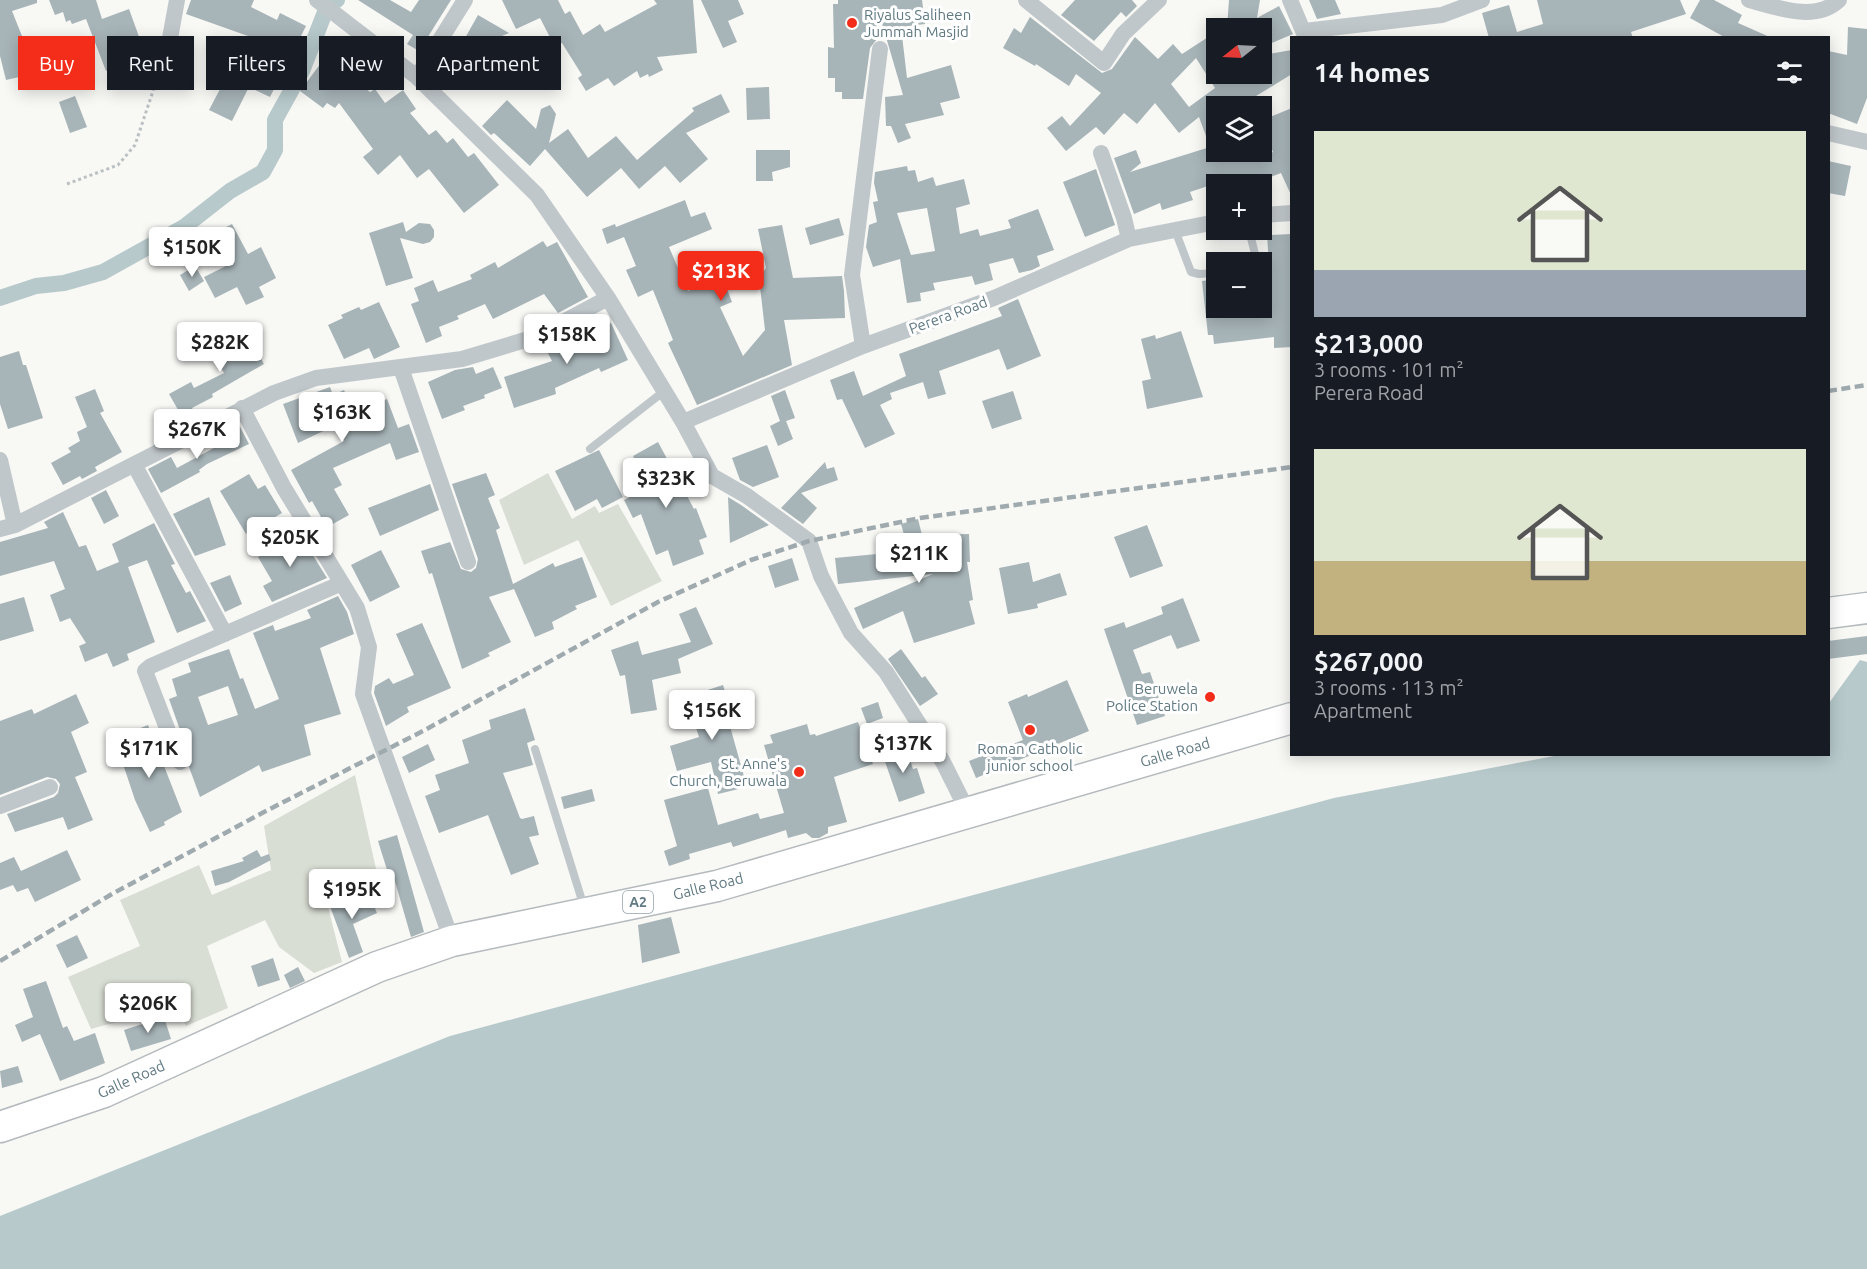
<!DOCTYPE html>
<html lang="en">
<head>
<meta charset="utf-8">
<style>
	:root { --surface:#171b24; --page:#20242c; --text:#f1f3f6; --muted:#9ea1a6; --accent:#f42d1a }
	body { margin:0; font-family:Ubuntu,sans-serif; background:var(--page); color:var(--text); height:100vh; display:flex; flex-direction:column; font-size:22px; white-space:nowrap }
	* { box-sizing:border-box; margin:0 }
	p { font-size:20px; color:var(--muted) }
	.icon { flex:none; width:33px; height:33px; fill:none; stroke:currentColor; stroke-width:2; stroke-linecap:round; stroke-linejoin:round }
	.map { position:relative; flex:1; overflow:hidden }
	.panel { position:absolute; left:1290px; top:36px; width:540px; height:720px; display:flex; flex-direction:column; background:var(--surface); border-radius:0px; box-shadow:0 3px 15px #0003 }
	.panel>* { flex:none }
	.banner { position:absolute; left:18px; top:36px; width:570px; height:54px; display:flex; gap:12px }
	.needle { width:39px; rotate:252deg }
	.buttons { position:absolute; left:1206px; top:18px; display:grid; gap:12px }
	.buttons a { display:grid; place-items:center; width:66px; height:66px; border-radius:0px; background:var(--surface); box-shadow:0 3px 15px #0003; font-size:30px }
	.price { position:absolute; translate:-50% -51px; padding:0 14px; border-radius:6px; background:#fff; color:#222; font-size:20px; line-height:39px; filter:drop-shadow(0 2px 3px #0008) }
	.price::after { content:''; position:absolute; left:50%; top:36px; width:18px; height:14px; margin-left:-9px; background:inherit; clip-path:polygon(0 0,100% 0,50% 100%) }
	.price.current { background:var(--accent); color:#fff }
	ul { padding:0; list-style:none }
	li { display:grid; align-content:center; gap:12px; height:318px; padding:0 24px }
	li span { display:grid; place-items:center; height:186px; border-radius:0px; color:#555 }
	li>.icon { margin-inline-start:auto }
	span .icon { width:108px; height:108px; fill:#fffc; stroke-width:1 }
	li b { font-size:26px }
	h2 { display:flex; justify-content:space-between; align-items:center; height:72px; padding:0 24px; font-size:26px }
	.tag { padding:0 21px; border-radius:0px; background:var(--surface); box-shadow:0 3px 15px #0003; font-size:21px; line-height:54px }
	.tag.current { background:var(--accent); color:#fff }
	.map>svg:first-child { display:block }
</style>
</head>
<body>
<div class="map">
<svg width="1867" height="1269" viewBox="0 0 1867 1269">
	<rect width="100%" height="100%" fill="#f8f8f5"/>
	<path fill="#d9ded4" d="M548,473l24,46 23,-13 4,7 19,-9 44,77 -51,25 -33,-66 -54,25 -25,-65z
		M355,775l22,98 -51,26 16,63 -28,11 -35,-26 -14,-27 -58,26 21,62 -42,18 -12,-23 -18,8 -65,18 -23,-52 72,-31 -20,-46 79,-35 13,30 59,-25 -7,-44z"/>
	<path fill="#b7c9cb" d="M1860,660l7,2v607h-1867v-53l450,-180 884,-238 225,-43 269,-1 1,-51z"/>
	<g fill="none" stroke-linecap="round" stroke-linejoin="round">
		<path stroke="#b7c9cb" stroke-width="16" d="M0,298l36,-12 28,-3 39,-11 81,-45 46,-36 33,-19 12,-22v-30l27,-49 25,-64 10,-7"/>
	</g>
	<path fill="#a7b4b8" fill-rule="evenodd" d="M0,0h37v3l-25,8 10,25 -3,1 9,38 -22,5 -6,-24z
		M49,0h47l6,19 27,-10 17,47 -40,15 -20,-52 -14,5 -2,-4 -4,2 -3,-10 -8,3z
		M191,0h63l-3,7 26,13 3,-7 26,13 -36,71 -21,-10 -17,34 -23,-11 39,-74 -62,-22z
		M358,0h32l21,12 8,-12h32l-32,51 -12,-7 6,-9z
		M502,0h56l7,14 5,-3 13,24 17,-11 5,8 52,-28 -3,-4h39l4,53 -40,4 6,13 -14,7 -1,-3 -8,4 -3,-7 -23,15 -6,-8 -22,13 -8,-13 4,-3 -20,-32 -7,4 -15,-29 -24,11z
		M701,0h37l6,14 -16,7 9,21 -14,6z
		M838,0h84l3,24 -24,3 6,51 44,-13 9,33 -20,5 4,12 -39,9 6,14 -13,5 -7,-17h-5l-1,-29 18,-2 -22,-75 -4,19 -7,9 -7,51h-21v-7h-7v-14h-7v-31l6,1 -1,-44h5z
		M1075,0h57l5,6 -11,11 -5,-5 -27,29 -33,-26z
		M1229,0h31l-3,18 22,-12 14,28 -31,13v-19h-35z
		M1309,0h26l6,14 -24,5z
		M1537,0h143l6,14 -55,18 2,6h-144l-7,-25 27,-8 8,27 26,-8z
		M1700,0h14l28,15 -4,8 34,15h-46l-36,-20z
		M478,15l31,18 -7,3 14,8 -11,20 -8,-5 -6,12 -16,-9 -12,28 -22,-10 15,-35 4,2z
		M1030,17l72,56 10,-4 23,-32 23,22 15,-15 9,10 34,-22v42h46v-19l30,-5v24l-36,22 14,21 22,-9v89l-11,-24 -24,9 2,2h-45l-24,8 3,8 -31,10 -2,-7 -26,11 -20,-56 22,-8 5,13 -11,9 80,-25 -11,-30 -20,16 -24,-30 -18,21 -13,-11 -20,22 -8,-8 -30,24 -19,-23 15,-12 8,10 31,-33 -25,-19 -7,12 -33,-22 -1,2 -32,-18 11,-20 7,5zM1196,58l19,30 -26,19 -18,-23zM1216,106h46v18l11,28 -24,9 -3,-9h-30z
		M1848,27l19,2v69l-10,26 -29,-11v-62l19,4z
		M330,51l31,19 -7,9 16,13 5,-3 10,14 18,-13 13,19 -6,4 19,22 7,-5 11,13 6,-5 15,19 6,-4 25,32 -35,28 -35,-44 -12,9 -17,-23 -22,20 -15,-18 10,-8 -34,-46 -4,5 -8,-5 -4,5 -23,-17z
		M769,87l1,32 -23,1 -1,-32z
		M721,94l9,18 -44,21 22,26 -28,24 -15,-17 -26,23 -18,-21 -34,29 -42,-48 -15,17 -36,-33 -3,2 -9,-9 25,-26 29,29 5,-20 9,-4 6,9 -7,29 19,-14 20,29 28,-22 21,24 57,-49 -2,-3z
		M75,96l12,31 -17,6 -11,-31z
		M756,150h34v17l-18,5 1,9h-17z
		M1828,161l23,5 -6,30 -17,-3z
		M907,166l1,5 7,-1 3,12 15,-5 3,9 28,-7 6,25 -14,4 4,26 18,-5 2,7 31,-8 -3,-8 30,-11 16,41 -17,6 3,10 -8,4 -13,3 -6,-15 -24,6 4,16 -18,5 -3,-9 -39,7 2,7 -15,3 1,8 -14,2 -7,-44 -27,8 -7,-20 3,-22 8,-3 -4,-20 5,-1 -4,-18 1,-11zM927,208l8,43 -24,4 -14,-42z
		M1096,169l19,56 -30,12 -22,-55z
		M685,200l6,17 14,-5 7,17 -43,18 19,44 34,-14 10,25 -12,5 23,49 22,-26 -6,-52 7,-10 -8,-39 24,-4 11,53 49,-2 2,15 1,27 -61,2 8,45 -95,40 -29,-62 5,-3 -20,-50 -15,7 -12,-27 10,-4 -12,-29 -17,7 -5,-15 13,-5 1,3z
		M839,218l5,17 -34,10 -5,-17z
		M403,222l3,10 13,-9 11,1 4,6v7l-4,5 -7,2 -23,-6 13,40 -27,8 -17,-53z
		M232,224l16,30 13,-7 15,31 -17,9 5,10 -18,8 -9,-18 -22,11 -11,-21 22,-11 -16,-31z
		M1292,234v113l-18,1v-11l-60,7 -1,-9h-5l-6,-54 14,-2v29h46v-11l9,-1 -4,-61z
		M543,241l4,6 10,-5 31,55 -30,16 -14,-19 -51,25 -8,-15 -28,12 2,3 -20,8 3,9 -16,7 -15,-39 8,-3 -5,-13 19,-8 5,12 34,-13 -2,-4 25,-13 3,6z
		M195,266l9,15 -15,10 -9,-16z
		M1018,299l23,57 -34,14 -8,-21 -60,22 7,23 -18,5 -5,-17 -33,11 2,6 -12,6 15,29 -30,14 -23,-49 -5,1 -7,-20 24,-9 9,25 43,-20 -7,-22 103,-38 -4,-8z
		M379,302l21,45 -26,12 -5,-11 -25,11 -16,-34 15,-7 -2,-3 18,-8 2,3z
		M611,323l17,37 -27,12 -2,-4 -44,20 1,6 -42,14 -10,-31 48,-16 -6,-12z
		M244,329l20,35 -52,30 1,3 -21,11 4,7 -11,7 -16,-28 22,-12 3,6 30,-15 -14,-24z
		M1181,331l22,66 -56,12 -5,-28 9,-2 -10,-40 14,-4 1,4z
		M19,351l4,14h3l17,53 -35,11 -8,-25v-47z
		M473,367l3,7 17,-7 9,21 -18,7 1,3 -22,8 2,4 -23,9 -14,-37 27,-12z
		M330,387l3,8 11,-5 10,22 33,-13 11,29 11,-4 10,28 -23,8 -6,-17 -57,25 9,17 -8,4 15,26 -18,10 -1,-3 -5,2 -13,-23 -3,2 -18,-33 53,-29 -8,-16 -38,18 -15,-39z
		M95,389l9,22 -4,2 22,39 -27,15 2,4 -15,8 -2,-3 -17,9 -12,-22 20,-11 -3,-4 12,-7 -3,-9 10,-5 -12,-30z
		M785,390l10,28 -9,3 7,18 -15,7 -8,-20 10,-5 -9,-25z
		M1013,391l9,28 -30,10 -10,-28z
		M238,423l11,21 -42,20 -8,6 1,2 -39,21 -13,-24 23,-12 6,11 46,-25 -5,-10z
		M658,442l36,67 2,-1 11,29 -8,3 5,14 -31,12 -5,-16 -12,5 -15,-41 -8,4 -9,-18 25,-13 -16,-31z
		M767,445l12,32 -26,10 -13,-7 -8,-22z
		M599,450l24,47 -21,11 -5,-9 -22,12 -20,-40z
		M825,462l2,7 7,-2 4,13 -37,13 16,15 -14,16 -22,-16z
		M486,473l9,22 -7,3 12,30 -4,2 17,54 40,-21 2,4 27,-10 15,40 -22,9 2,3 -25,13 2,7 -19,8 -21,-48 -25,8 22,45 -23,11 2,3 -28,13 -30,-96 -3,1 -8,-23 29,-9 11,27 10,3 5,-4 2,-9 -26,-75z
		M249,474l9,15 7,-4 17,28 -36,21 -26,-43z
		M430,484l9,26 -59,26 -12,-28z
		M106,490l13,26 -15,8 -13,-26z
		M209,497l17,48 -31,11 -22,-42z
		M728,497l13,8 28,20 -39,18z
		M63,512l16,35 7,-2 11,26 22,-9 -7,-18 42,-21 21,41 -4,1 15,28 4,-2 16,30 -29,12 -30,-73 -19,7 27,75 -28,12 2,6 -16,7 -6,-14 -22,9 -6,-16 7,-3 -16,-25 -10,4 -10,-27 15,-6 -11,-28 -54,15v-34l48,-14 -4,-6z
		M918,519l4,16 47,-1 1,28h-3l6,38 -4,1 6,23 -61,19 -11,-32 -40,18 -9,-21 79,-34 -95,10 -3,-26 42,-4 2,16 32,-10 -10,-36z
		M1147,525l16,41 -33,12 -16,-41z
		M299,533l28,45 -55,24 -9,-16 9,-5 -14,-24z
		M381,550l19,37 -30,15 -19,-37z
		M792,558l7,22 -24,8 -7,-22z
		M1029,562l4,20 27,-9 7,22 -30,9 1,4 -30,6 -9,-46z
		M230,575l12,29 -17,8 -15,-29z
		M338,596l9,16 7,22 -34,14 21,66 -37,11 7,30 -49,17 -3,-7 -59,32 -11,-30 1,-9 -21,-59 8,-3 -5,-17 19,-7 -3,-9 41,-14 11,30 3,-1 12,31 24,-10 -26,-66 20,-8 2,6 36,-13 -4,-8zM228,686l10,29 -30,10 -10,-28z
		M24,597l10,34 -34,10v-37z
		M1183,598l17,43 -23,8 -6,-14 -38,15 9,24 8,-2 15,44 -28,9 -33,-96 20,-7 2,6 37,-14 -2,-7z
		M696,607l17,37 -35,15 3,14 -29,7 5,30 -26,4 -6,-39 -5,1 -9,-26 27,-9 4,14 49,-13 -12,-28z
		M422,623l29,65 -44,19 2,5 -23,14 -12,-33 1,-7 14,-8 4,6 21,-9 -18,-41z
		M1867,636v18l-39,5v-18z
		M901,649l21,29 3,-2 13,18 -18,12 -32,-47z
		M1067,680l22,51 -113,47 -7,-17 54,-21 -15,-38 19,-8 1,3z
		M723,685l8,26 -5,1 21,75 -29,7 -7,-32 -34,9 -7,-25 29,-9 -13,-40z
		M76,694l13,29 -18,9 16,40 -12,5 18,43 -25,10 -5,-13 -48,15 -8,-18 47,-17 4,-4 2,-9 -4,-5 -9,-2 -47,18v-74l32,-12 2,5z
		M878,702l5,16 -16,6 -6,-16z
		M525,708l10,32 -8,3 6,22 -30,8 17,45 2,1 12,-3 5,19 -10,2 10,27 -28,11 -23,-60 -49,18 -14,-37 15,-6 -5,-15 34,-12 -7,-23 29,-11 -2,-9z
		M858,722l15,42 -39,13 13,45 -19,5v6l-9,5h-7l-6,-5 -18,5 -2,-8 -53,17 -2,-5 -42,12 1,5 -21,7 -5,-15 13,-5 -13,-46 44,-12 10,37 40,-12 2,6 24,-6 -20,-68 9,-2 -3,-8 37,-11 3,11 5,-1 1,2z
		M148,725l34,87 -18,10 1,3 -15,7 -15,-32 -12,-36 7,-3 -10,-25z
		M428,744l7,16 -26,13 -7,-16z
		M905,745l8,24 4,-1 8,25 -26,9 -17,-49z
		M592,789l3,12 -31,8 -3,-12z
		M397,835l27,97 -13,5 -19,-66 -4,2 -10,-32z
		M67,850l14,30 -46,22 -7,-14 -11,4 -4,-7 -13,5v-27l14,-6 7,14z
		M257,850l4,7 8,-3 2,6 -42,22 -14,4 -4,-15 33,-10 -2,-3z
		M368,892l9,21 -24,11 10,28 -14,6 -19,-52z
		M671,917l9,36 -38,10 -4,-38z
		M77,935l11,23 -21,10 -11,-23z
		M273,958l7,22 -22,7 -7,-21z
		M298,967l7,14 -15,7 -6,-13z
		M46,981l17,47 4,-2 7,15 21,-8 10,30 -45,18 -20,-47 -18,8 -7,-17 18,-8 -10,-28z
		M164,1017l7,22 -40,12 -7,-21z
		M18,1066l5,16 -21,6 -2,-17z"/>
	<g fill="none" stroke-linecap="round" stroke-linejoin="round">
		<g stroke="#b4babd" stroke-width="33">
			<path id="highway" d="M1828,613l39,-5
				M0,1127l104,-35 273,-125 75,-26 265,-55 575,-168"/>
		</g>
		<path stroke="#bbc0c2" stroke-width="3" stroke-dasharray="3 3" stroke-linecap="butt" d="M67,184l51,-19 17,-20 24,-72"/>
		<path stroke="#c0c7ca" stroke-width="8" d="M1175,230l16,42 8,2 17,-1
			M1249,230l7,28 -2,4
			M590,449l73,-57
			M535,749l49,158"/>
		<path stroke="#c0c7ca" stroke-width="16" d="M317,0l100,77 120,118 71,103 75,124 29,54 35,20 62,45 12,35 30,57 35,39 57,90 25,50
			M1026,0l78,63 19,-29 36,-34
			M1290,0l16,38
			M1749,0c27,7 66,23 90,0
			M1304,31l138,-16 40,-15
			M166,60l11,-60
			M417,77l48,-77
			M1828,133l39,9
			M1101,153l23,65 5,21
			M1262,215l30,-2
			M863,346l-11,-71 28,-226
			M401,368l67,194
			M242,408l42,80 73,120 12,39 -6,47 89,247
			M683,422l180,-76 131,-48 135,-59 87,-17
			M0,460l15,65
			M135,466l90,168
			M0,529l15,-4 259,-132 42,-15 146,-19 73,-22 73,-39
			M180,762l-35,-91 6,-5 191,-83
			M0,806l50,-19"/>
		<use href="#highway" stroke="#fff" stroke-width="30"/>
		<path stroke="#9faaaf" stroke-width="4.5" stroke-dasharray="9 4.5" stroke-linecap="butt" d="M1828,391l39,-6
			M0,961l112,-67 152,-82 159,-81 235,-129 93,-42 58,-19 111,-23 372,-51"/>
	</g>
	<g fill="#f42d1a" stroke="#fff" stroke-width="2">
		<circle cx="852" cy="23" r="6"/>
		<circle cx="1210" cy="697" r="6"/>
		<circle cx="1030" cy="730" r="6"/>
		<circle cx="799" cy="772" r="6"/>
	</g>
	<g text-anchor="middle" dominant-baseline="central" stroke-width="6" stroke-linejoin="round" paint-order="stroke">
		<rect fill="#fff" stroke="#90a1a8" stroke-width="1.5" x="623" y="891" width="30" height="22" rx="4.5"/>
		<g font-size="14" font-weight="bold" fill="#607983">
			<text x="638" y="902">A2</text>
		</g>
		<g font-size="15" fill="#607983" stroke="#fff" text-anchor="end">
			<text x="864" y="14" text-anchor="start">Riyalus Saliheen<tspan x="864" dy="17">Jummah Masjid</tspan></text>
			<text x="1198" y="688">Beruwela<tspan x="1198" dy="17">Police Station</tspan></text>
			<text x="1030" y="748" text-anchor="middle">Roman Catholic<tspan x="1030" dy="17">junior school</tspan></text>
			<text x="787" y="763">St. Anne's<tspan x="787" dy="17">Church, Beruwala</tspan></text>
		</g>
		<g font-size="15" fill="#607983" stroke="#fff">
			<text transform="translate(948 315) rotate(-20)">Perera Road</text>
			<text transform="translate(1175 752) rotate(-16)">Galle Road</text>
			<text transform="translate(708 886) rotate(-14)">Galle Road</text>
			<text transform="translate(131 1079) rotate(-24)">Galle Road</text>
		</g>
	</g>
</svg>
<div class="buttons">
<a><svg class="needle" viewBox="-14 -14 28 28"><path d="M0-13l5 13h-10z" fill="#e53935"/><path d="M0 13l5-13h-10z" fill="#9ea1a6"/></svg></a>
<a><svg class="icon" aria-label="layers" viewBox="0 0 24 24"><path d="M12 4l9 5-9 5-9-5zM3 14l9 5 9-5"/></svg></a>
<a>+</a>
<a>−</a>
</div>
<b class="price" style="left:192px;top:278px">$150K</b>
<b class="price current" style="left:721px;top:302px">$213K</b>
<b class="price" style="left:567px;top:365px">$158K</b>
<b class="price" style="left:220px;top:373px">$282K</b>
<b class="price" style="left:342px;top:443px">$163K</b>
<b class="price" style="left:197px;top:460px">$267K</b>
<b class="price" style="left:666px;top:509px">$323K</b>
<b class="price" style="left:290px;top:568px">$205K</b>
<b class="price" style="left:919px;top:584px">$211K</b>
<b class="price" style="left:712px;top:741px">$156K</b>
<b class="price" style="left:903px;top:774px">$137K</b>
<b class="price" style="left:149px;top:779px">$171K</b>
<b class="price" style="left:352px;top:920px">$195K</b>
<b class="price" style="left:148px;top:1034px">$206K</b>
<div class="banner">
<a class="tag current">Buy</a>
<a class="tag">Rent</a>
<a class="tag">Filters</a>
<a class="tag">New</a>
<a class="tag">Apartment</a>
</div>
<section class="panel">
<h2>14 homes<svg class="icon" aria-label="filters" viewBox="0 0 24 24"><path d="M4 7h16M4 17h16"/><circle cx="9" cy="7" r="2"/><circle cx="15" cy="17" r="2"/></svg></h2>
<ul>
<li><span style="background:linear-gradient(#dfe7d0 75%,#9aa5b1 0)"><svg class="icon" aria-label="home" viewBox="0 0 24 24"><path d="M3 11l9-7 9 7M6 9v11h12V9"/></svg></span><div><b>$213,000</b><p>3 rooms · 101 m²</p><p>Perera Road</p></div></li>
<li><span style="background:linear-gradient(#dfe7d0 60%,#c2b280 0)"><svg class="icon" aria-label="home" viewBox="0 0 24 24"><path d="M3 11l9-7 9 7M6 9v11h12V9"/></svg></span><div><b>$267,000</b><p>3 rooms · 113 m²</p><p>Apartment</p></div></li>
</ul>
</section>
</div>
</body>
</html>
